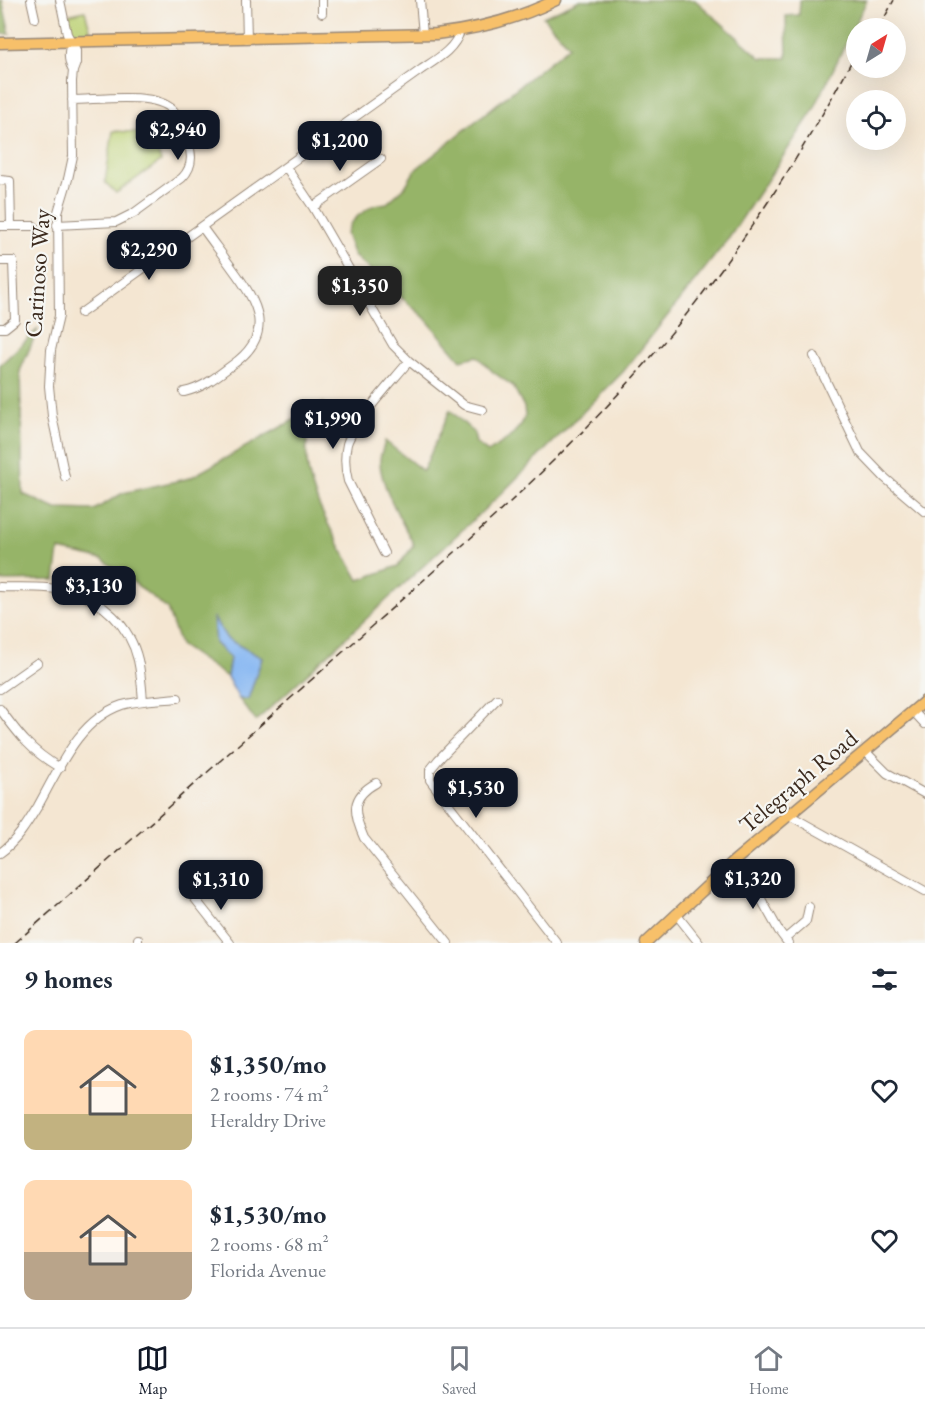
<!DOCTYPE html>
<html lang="en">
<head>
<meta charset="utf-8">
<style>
	:root { --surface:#fff; --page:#f2f2f3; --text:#1f2937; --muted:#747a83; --line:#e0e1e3; --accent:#111827 }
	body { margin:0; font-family:"EB Garamond",serif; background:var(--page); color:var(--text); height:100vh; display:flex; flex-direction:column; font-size:22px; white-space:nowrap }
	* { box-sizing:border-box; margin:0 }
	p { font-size:20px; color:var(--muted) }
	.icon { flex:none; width:33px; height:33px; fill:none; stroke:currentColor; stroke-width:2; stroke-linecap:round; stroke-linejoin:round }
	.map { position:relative; height:943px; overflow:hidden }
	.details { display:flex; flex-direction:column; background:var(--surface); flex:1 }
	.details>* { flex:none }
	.needle { width:39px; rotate:37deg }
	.tools { position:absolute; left:846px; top:18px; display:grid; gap:12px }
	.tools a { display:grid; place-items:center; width:60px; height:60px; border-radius:50%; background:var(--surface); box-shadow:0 6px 24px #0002; font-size:30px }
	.price { position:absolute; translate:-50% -51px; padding:0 14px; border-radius:12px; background:var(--accent); color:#fff; font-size:20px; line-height:39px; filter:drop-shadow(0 2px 3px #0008) }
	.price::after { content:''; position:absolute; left:50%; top:36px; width:18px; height:14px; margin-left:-9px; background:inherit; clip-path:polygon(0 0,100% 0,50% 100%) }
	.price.active { background:#222; color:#fff }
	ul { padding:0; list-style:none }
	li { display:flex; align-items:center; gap:18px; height:150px; padding:0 24px }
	li span { display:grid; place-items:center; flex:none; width:168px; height:120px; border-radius:12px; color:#555 }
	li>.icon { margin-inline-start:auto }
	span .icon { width:72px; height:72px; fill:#fffc; stroke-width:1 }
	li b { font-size:26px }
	h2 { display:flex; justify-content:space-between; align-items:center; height:72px; padding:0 24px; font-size:26px }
	.tab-bar { display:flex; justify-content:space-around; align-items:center; height:84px; border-top:2px solid var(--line); background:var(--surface); font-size:16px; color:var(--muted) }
	.tab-bar a { display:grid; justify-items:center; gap:3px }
	.tab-bar .active { color:var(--accent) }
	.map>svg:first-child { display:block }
</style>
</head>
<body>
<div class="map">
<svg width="925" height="943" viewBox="0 0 925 943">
	<rect width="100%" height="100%" fill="#f6f6f2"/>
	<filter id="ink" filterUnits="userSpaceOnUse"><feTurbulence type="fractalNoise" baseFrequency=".0167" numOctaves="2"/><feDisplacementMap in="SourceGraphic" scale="12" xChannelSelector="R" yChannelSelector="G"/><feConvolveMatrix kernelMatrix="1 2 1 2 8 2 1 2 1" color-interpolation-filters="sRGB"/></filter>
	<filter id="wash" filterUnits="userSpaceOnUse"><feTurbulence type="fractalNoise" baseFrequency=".008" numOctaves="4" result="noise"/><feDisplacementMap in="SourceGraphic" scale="24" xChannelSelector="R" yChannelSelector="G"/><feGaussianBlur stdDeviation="1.35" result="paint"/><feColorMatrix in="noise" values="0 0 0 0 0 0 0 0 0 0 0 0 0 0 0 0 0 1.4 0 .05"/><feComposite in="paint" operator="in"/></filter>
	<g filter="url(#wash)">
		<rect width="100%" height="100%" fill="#f4e6d2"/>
		<path fill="#bdd276" stroke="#7c7e4a" stroke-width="1.5" d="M85,11l6,22 -20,1 -4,-19z
			M113,131l36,2 12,28 -45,32 -11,-11z"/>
		<path fill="#96b467" stroke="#686f42" stroke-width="1.5" d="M0,0h2l8,34h-10z
			M580,0h115l66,58h26l-1,-42 13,-1 1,-15h67l-54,111 -84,127 -106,134 -124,124 -243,225 -17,-22h9l14,-41 -35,-19 -13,-20 1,24 15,15 -3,19 -47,-32 -13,-36 -30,-24 -35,-26 -43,-9 -4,30 -55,1v-216l38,-36 -18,42 3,123 33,15 38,1 29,-17 67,-15 134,-75c-5,7 -13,16 -15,24 -13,56 25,106 50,153l39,-14 16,-21c-11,-21 -35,-62 -34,-85 0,-6 4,-13 5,-19l38,30 27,-61 24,23 2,10 12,9 21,-14 12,-13 4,-9 -1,-9 -11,-21 -20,-14 -16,-16 -16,4 -36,-42 -71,-62 -8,-22 4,-10 9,-9 15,-10 13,-2 18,-16 10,-17 154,-124 -26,-29z"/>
		<path fill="#87b7f2" stroke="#617088" stroke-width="1.5" d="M213,617l14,22 35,19 -14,41h-9l-12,-22 3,-19 -15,-15z"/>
	</g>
	<g filter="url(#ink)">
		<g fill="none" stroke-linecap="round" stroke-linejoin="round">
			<g stroke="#988878" stroke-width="10">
				<path id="minor" d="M31,0l4,18
					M60,0l7,34 9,16v13l-3,8 -1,10 1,75 -5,23 -10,33 1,104 -8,34 -2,36 3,30 13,61
					M246,0l1,39
					M322,0v13
					M420,0l3,35
					M72,42c-5,10 -4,19 1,29
					M286,167l27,40 80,138 16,16 55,44 19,5
					M0,180l10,1 1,45
					M313,207l68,-48
					M57,225l59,-3 18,-9 48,-35c10,-10 11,-22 6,-35 -4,-10 -7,-25 -15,-33 -19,-19 -75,-10 -101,-10
					M0,226h34
					M0,261h13l2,59 -10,8h-5
					M81,313l341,-244c15,-10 33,-20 38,-38
					M814,356l46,96 25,26 40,34
					M184,392c19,-4 32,-15 48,-27 44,-31 26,-62 0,-97 -10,-14 -20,-27 -30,-41
					M384,553l-36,-72c-3,-12 -4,-24 -1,-37 7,-22 46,-63 62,-83
					M0,587c23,1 47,-1 69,4 34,9 61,35 69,69 3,13 4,28 5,41
					M0,689l37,-26
					M497,699l-59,61 -8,10v10l127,163
					M0,709c19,26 31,42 60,59
					M913,711l12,13
					M865,751l22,22 38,21
					M376,783c-26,14 -23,30 -12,55l84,105
					M789,815l136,76
					M0,853c17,-12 27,-29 38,-47 21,-37 40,-86 84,-101 18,-5 37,-5 56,-7
					M733,862l23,28 23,41 9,12
					M192,895l38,48
					M676,914l23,29
					M138,939v4
					M785,939l21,-18 3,-14"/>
			</g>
			<g stroke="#988878" stroke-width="13">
				<path id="major" d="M0,43l436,-9c42,-5 82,-15 120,-34
					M646,943l87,-81 192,-161"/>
			</g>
			<use href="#minor" stroke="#fff" stroke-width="8"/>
			<use href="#major" stroke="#f7c06b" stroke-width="10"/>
			<path stroke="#3b2a1e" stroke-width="1.5" stroke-dasharray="9 4.5" stroke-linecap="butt" d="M879,28l15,-28
				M15,943c110,-97 219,-195 329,-292 81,-73 165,-144 241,-222 109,-111 199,-239 271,-376"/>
		</g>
	</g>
	<g text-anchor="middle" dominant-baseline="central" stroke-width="4.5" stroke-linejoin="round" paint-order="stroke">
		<g font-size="24" fill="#3b2a1e" stroke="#f6f6f2">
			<text transform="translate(37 273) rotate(-86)">Carinoso Way</text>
			<text transform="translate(798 781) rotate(-40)">Telegraph Road</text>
		</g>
	</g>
</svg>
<div class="tools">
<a><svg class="needle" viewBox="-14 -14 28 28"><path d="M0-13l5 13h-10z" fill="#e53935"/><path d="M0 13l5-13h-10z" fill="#747a83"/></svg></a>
<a><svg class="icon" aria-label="locate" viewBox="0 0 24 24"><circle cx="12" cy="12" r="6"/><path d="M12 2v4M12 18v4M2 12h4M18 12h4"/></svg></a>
</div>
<b class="price" style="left:178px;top:161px">$2,940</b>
<b class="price" style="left:340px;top:172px">$1,200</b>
<b class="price" style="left:149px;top:281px">$2,290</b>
<b class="price active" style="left:360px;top:317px">$1,350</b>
<b class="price" style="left:333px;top:450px">$1,990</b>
<b class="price" style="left:94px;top:617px">$3,130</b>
<b class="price" style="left:476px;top:819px">$1,530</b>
<b class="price" style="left:753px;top:910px">$1,320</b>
<b class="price" style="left:221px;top:911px">$1,310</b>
</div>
<section class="details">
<h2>9 homes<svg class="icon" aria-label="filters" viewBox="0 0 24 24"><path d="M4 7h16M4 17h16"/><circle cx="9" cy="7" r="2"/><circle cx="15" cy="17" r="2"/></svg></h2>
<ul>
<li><span style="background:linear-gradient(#ffd9b3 70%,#c2b280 0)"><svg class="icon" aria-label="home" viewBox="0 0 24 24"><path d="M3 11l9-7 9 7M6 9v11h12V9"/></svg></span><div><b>$1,350/mo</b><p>2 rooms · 74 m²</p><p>Heraldry Drive</p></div><svg class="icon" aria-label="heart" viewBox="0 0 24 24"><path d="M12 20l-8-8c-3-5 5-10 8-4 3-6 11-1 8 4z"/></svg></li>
<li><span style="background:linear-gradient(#ffd9b3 60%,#b9a48a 0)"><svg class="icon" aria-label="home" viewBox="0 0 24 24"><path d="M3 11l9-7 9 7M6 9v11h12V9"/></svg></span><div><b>$1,530/mo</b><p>2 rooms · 68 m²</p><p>Florida Avenue</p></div><svg class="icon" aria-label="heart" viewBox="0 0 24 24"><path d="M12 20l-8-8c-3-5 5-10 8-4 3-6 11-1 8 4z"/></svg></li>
</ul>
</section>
<nav class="tab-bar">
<a class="active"><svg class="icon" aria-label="map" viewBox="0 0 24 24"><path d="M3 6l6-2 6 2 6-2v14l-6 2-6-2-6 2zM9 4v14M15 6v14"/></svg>Map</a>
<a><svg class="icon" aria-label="saved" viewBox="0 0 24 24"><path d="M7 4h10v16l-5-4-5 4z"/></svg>Saved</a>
<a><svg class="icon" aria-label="home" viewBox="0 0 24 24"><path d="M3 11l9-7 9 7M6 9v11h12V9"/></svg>Home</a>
</nav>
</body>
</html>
